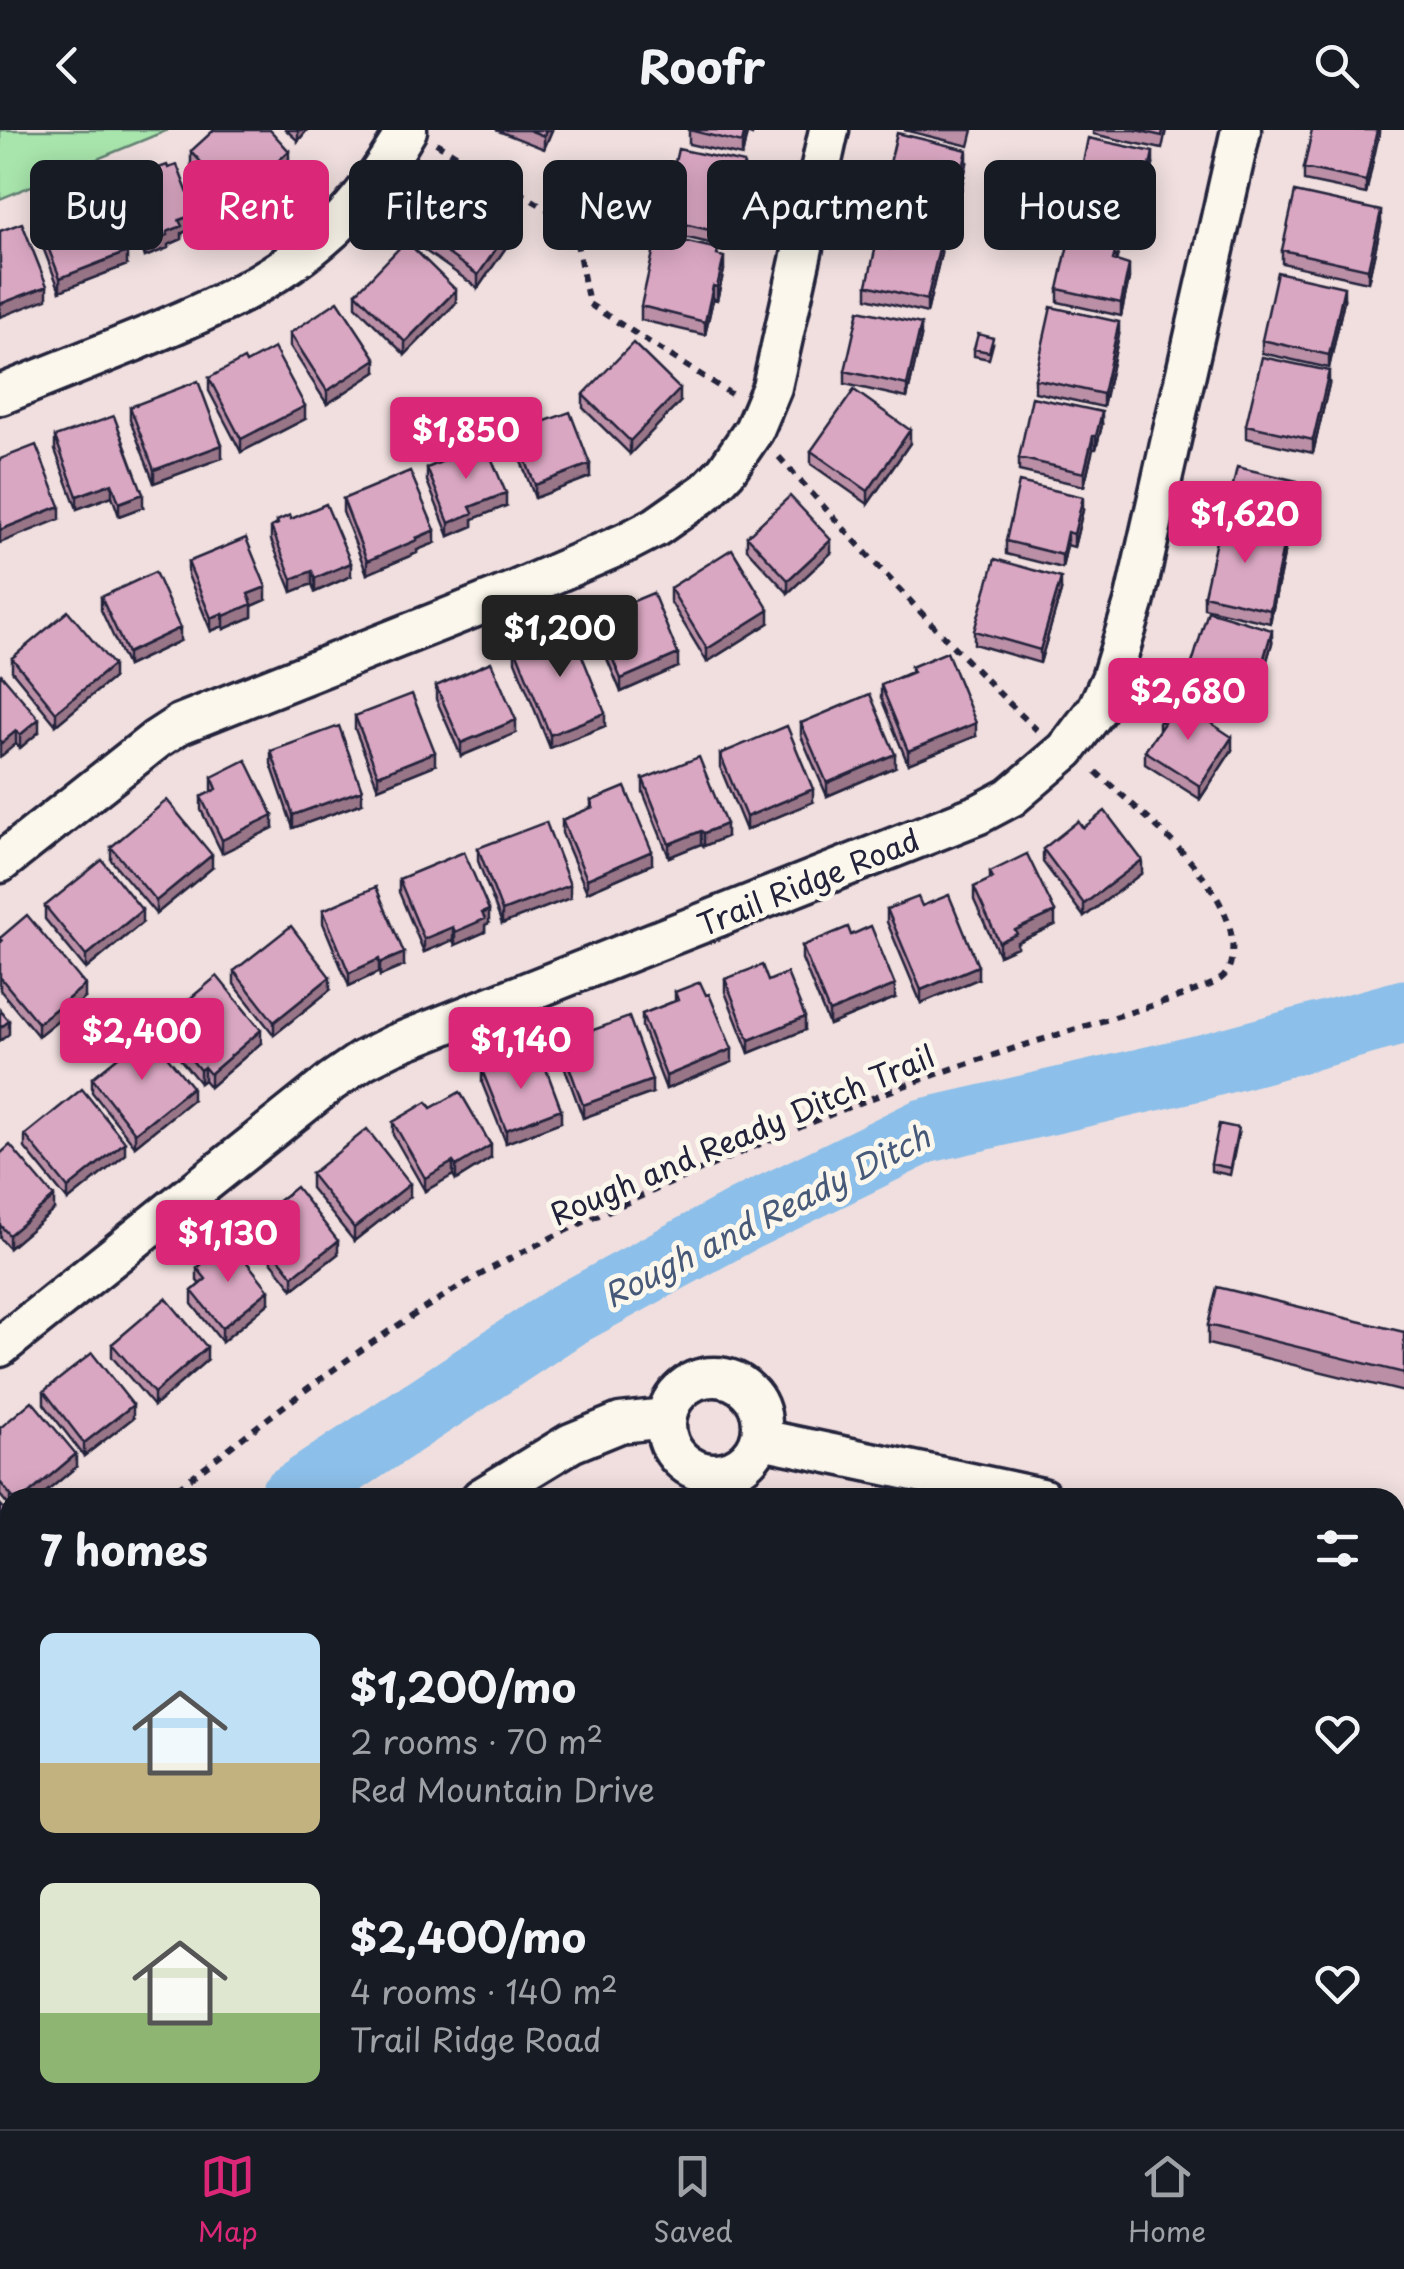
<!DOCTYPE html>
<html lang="en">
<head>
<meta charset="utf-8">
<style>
	:root { --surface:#171b24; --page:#242831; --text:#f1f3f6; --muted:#9ea1a6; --line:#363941; --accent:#db2777 }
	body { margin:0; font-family:"Playpen Sans",sans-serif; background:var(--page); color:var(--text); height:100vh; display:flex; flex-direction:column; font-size:38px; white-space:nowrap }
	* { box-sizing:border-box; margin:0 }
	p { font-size:32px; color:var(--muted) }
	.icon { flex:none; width:55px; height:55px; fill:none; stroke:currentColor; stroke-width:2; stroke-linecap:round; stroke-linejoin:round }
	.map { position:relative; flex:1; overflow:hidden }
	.details { position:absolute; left:0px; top:1358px; width:1405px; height:642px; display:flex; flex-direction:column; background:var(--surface); border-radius:30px 30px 0 0; box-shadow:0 5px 25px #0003 }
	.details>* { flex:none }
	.guide { position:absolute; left:30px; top:30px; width:1345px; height:90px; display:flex; gap:20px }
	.price { position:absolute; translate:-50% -85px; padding:0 22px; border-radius:10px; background:var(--accent); color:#fff; font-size:32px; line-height:65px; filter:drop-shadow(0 2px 5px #0008) }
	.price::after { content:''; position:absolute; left:50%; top:60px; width:30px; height:22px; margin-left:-15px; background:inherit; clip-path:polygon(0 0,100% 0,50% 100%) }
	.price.selected { background:#222; color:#fff }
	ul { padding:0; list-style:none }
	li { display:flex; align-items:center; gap:30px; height:250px; padding:0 40px }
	li span { display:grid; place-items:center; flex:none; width:280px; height:200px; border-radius:15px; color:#555 }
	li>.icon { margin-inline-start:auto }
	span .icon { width:120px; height:120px; fill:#fffc; stroke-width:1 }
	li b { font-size:42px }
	h2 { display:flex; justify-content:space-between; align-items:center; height:120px; padding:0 40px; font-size:42px }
	.tag { padding:0 35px; border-radius:15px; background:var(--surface); box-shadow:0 5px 25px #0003; font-size:35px; line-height:90px }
	.tag.selected { background:var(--accent); color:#fff }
	header { display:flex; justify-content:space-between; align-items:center; height:130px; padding:0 40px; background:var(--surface); font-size:45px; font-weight:700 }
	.tabs { display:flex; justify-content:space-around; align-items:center; height:140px; border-top:2px solid var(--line); background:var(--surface); font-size:28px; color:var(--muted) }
	.tabs a { display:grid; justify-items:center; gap:5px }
	.tabs .selected { color:var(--accent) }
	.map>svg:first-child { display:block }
</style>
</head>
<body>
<header><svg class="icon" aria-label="back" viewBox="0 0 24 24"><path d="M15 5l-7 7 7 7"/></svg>Roofr<svg class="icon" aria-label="search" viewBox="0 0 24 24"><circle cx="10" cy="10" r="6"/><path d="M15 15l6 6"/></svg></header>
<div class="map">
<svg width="1404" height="1999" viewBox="0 0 1404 1999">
	<rect width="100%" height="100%" fill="#f1dfdf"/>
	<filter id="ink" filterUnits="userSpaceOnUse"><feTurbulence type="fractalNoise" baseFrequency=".01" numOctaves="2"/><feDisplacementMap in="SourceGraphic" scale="20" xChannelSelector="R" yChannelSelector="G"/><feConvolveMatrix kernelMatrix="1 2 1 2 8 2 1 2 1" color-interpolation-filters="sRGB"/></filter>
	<g filter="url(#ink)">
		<path fill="#a8e5ac" stroke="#658474" stroke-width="2.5" d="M0,0h168l-168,69z"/>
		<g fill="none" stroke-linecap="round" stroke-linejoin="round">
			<path stroke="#8cbfe9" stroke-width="65" d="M291,1368l275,-182 178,-97 180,-88 278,-64 202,-55
				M0,1588l10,-10"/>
			<g stroke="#22223b" stroke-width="45">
				<path id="minor" d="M0,265c45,-18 90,-36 135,-54 75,-31 138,-57 199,-113 29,-28 53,-64 73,-98
					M0,733l157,-124 23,-15 318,-126 127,-55 31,-16 51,-36 19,-20 28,-41 18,-43 57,-257
					M0,1217l331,-265 32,-22 30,-15 586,-231 32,-17 55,-47 31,-41 14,-30 23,-76 107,-473
					M666 1295a48 48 0 1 1 96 0a48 48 0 1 1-96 0Z
					M761,1309l281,59
					M481,1368l90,-55 49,-20 46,-5
					M1395,1571l9,2
					M1395,1856l9,2"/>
			</g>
			<g stroke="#22223b" stroke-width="62">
				<path id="secondary" d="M0,1936l10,3
					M214,1990l36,9"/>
			</g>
			<path stroke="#22223b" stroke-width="6" stroke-dasharray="8 8" stroke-linecap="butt" d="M436,13l123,73 15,13 15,75 142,90
				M779,327c84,93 168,187 259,274
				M165,1368c90,-70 179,-141 276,-200 72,-45 152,-81 230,-115 76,-33 152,-67 230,-96 92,-34 187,-61 281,-91 13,-6 32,-10 42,-20 6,-7 7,-14 8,-22 7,-67 -92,-141 -137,-183
				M0,1498l10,-8"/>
			<use href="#minor" stroke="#fbf7ec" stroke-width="38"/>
			<use href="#secondary" stroke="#fbf7ec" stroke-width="55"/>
		</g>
		<path fill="#bb90a7" stroke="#22223b" stroke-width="2.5" d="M286,0h21l-9,11z
			M496,0h56l-8,19z
			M689,0h64l-1,5 -5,-2 -5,23 -53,-12z
			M904,0h69l-4,16z
			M1093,0h73l-4,19 -69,-15z
			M1379,0l-13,64 -62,-13v-13z
			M191,21l98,13 -54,49 -44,-49z
			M967,33l-15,68 -66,-15v-13l5,-18h-3v-13z
			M1153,35l-15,70 -64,-14v-13z
			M153,40l43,57 -14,6v6l-14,6v3l-23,9 -22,-57v-13l30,-11z
			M744,46l-17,71 -65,-15v-13z
			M35,84l92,51 -67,26 -25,-64z
			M1381,94l-13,58 -86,-19v-13z
			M520,97l-42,61 -61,-43v-13z
			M941,123l-14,60 -60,-15v-13z
			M718,125l6,15 -7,30 -4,-1 -8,36 -64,-15v-14z
			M1118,125l-2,6 13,17 -8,38 -63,-14v-13z
			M356,163l100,10 -51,52 -49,-49z
			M1344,170l-15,68 -67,-15v-13z
			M290,203l86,39 -49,32 -37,-58z
			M1119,205l-16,72 -68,-15v-13z
			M921,207l-14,61 -62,-14v-13z
			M993,214l-4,15 -15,-3v-7z
			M209,248l96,41 -64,33 -32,-61z
			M1329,254l-16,69 -67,-15v-13z
			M583,265l97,7 -50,52 -47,-46z
			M130,277l92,51 -68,25 -24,-63z
			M537,294l53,53 -55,21 -21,-55v-13z
			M1102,295l-6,24h-3l-9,37 -65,-15v-13z
			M55,307l88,70 -24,9 -7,-20 -35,13 -22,-59z
			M910,313l-42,61 -57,-40v-13z
			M427,338l79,38 -33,13v7l-24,10 -22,-55z
			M1297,364l-10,40 -59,-14v-13z
			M343,369l92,44 -18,7v3l-50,21 -24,-62z
			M1083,380l-9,37 -7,-2 -5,23 -56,-14v-13z
			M291,389l60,57 -36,16 -3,-8 -20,8 -21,-52v-13l6,-3v-3z
			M747,406l84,17 -43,40 -41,-44z
			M1285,420l-15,73 -66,-15v-13z
			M188,432l78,38 -14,6v11l-28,12 -1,-3 -12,5 -23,-56z
			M670,458l99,35 -62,39 -37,-61z
			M1061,461l-21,72 -66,-19v-13z
			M101,467l79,44 -53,25 -26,-56z
			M595,487l83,50 -57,25 -26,-62z
			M1272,513l-20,69 -65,-19v-13z
			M515,518l90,78 -55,22 -35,-87z
			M12,528l101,20 -57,47 -44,-54z
			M911,537l65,69 -68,28 -27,-66v-13l30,-13z
			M1,544l38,58 -19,16 -4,-4z
			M436,556l80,47 -55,23 -25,-57z
			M355,586l80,49 -57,23 -23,-59z
			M1159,590l73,30 -32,49 -55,-35v-13l14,-21z
			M801,593l94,44 -68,29 -26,-60z
			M271,621l91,52 -69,25 -22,-64z
			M720,624l93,48 -67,28 -26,-63z
			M212,647l61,51 -51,25 -21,-43v-13l11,-6z
			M643,649l83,58 -22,9 -3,-2 -32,13 -26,-65z
			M591,671l61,63 -65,28 -25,-59v-13l29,-12z
			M1083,698l59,45 -58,44 -41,-55v-13z
			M111,717l101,21 -56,46 -45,-54z
			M478,718l92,50 -68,26 -24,-63z
			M990,742l65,53 -38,17v5l-18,8 -25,-55v-13l16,-7z
			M399,749l90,44 -4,2v7l-30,13 -2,-5 -29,12 -25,-60z
			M45,776l97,17 -56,46 -41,-50z
			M887,779l91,70 -57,24 -34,-81z
			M323,780l81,56 -24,10 -1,-4 -30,14 -26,-63z
			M0,808l85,60 -47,38 -38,-46z
			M802,816l93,52 -66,27 -27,-66z
			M234,841l96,19 -56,45 -40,-51z
			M725,849l43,2 37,49 -56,23 -24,-61z
			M675,862l57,70 -66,27 -24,-62v-13l33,-13z
			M161,893l100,20 -51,44 -6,-7 -4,3 -39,-47z
			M560,912l92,51 -69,25 -23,-63z
			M482,940l45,4 34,48 -55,21 -24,-60z
			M92,948l100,22 -57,46 -43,-54z
			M431,978l60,50 -35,22 -3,-5 -28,16 -32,-56v-13z
			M25,1005l100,20 -57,46 -43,-53z
			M1238,1005l-8,40 -19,-4v-7z
			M0,1024l54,56 -45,38 -9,-10z
			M311,1044l99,23 -56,44 -43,-53z
			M251,1093l87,31 -45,35 -42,-53z
			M197,1138l72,35 -47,39 -30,-38v-13l8,-7 -3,-3z
			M1208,1195l196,7v60l-196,-48z
			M112,1214l95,16 -53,46 -42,-49z
			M44,1261l89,27 -49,38 -40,-52z
			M0,1298l76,39 -37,31h-29v9l-10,-12z
			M882,1990h130l-3,9h-127z"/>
		<path fill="#997588" stroke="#22223b" stroke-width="2.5" d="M298,0h9l-9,11z
			M546,0h6l-8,19v-13z
			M745,0h2v3l-5,23v-13z
			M1377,0h2v4l-13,60v-13z
			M967,20v13l-15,68v-13z
			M289,21v13l-54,49v-13z
			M1153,22v13l-15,70v-13z
			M744,33v13l-17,71v-13z
			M1381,81v13l-13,58v-13z
			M196,84v13l-14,6v6l-14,6v3l-23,9v-13l22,-12 12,-12z
			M520,84v13l-42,61v-13z
			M941,110v13l-14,60v-13z
			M127,122v13l-67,26v-13z
			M724,127v13l-7,30v-13z
			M1129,135v13l-8,38v-13z
			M47,156v13l-47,18v-13z
			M713,156v13l-8,36v-13z
			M1344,157v13l-15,68v-13z
			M456,160v13l-51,52v-13z
			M1119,192v13l-16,72v-13z
			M921,194v13l-14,61v-13z
			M376,229v13l-49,32v-13z
			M1329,241v13l-16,69v-13z
			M680,259v13l-50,52v-13z
			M305,276v13l-64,33v-13z
			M1102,282v13l-6,24v-13z
			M910,300v13l-42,61v-13z
			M1093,306v13l-9,37v-13z
			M222,315v13l-68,25v-13z
			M590,334v13l-55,21v-13z
			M1297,351v13l-10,40v-13z
			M112,353v13l-35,13v-13z
			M506,363v13l-33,13v7l-24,10v-13l21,-16z
			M143,364v13l-24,9v-13z
			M1083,367v13l-9,37v-13z
			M60,376v13l-60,24v-13z
			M435,400v13l-18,7v3l-50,21v-13z
			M1067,402v13l-5,23v-13z
			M1285,407v13l-15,73v-13z
			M831,410v13l-43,40v-13z
			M351,433v13l-36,16v-14z
			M312,441v13l-20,8v-13z
			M1061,448v13l-21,72v-13z
			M266,457v13l-14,6v11l-28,12v-13l24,-22z
			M769,480v13l-62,39v-13z
			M223,483v13l-12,5v-13z
			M180,498v13l-53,25v-13z
			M1272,500v13l-20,69v-13z
			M678,524v13l-57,25v-13z
			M113,535v13l-57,47v-13z
			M605,583v13l-55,22v-13z
			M39,589v13l-19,16v-13z
			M516,590v13l-55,23v-13z
			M976,593v13l-68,28v-13z
			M16,601v13l-16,13v-13z
			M1232,607v13l-32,49v-13z
			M435,622v13l-57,23v-13z
			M895,624v13l-68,29v-13z
			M813,659v13l-67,28v-13z
			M362,660v13l-69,25v-13z
			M273,685v13l-51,25v-13z
			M726,694v13l-22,9v-13z
			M701,701v13l-32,13v-13z
			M652,721v13l-65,28v-13z
			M212,725v13l-56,46v-13z
			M1142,730v13l-58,44v-13z
			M570,755v13l-68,26v-13z
			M142,780v13l-56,46v-13z
			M489,780v13l-4,2v7l-30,13v-13z
			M1055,782v13l-38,17v5l-18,8v-13l16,-12z
			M453,797v13l-29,12v-13z
			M404,823v13l-24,10v-13z
			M379,829v13l-30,14v-13z
			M978,836v13l-57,24v-13z
			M330,847v13l-56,45v-13z
			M85,855v13l-47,38v-13z
			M895,855v13l-66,27v-13z
			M805,887v13l-56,23v-13z
			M9,891v13l-9,7v-13z
			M261,900v13l-51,44v-13z
			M732,919v13l-66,27v-13z
			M204,937v13l-4,3v-13z
			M652,950v13l-69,25v-13z
			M192,957v13l-57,46v-13z
			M561,979v13l-55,21v-13z
			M125,1012v13l-57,46v-13z
			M491,1015v13l-35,22v-14z
			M453,1032v13l-28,16v-13z
			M410,1054v13l-56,44v-13z
			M54,1067v13l-45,38v-13z
			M338,1111v13l-45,35v-13z
			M269,1160v13l-47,39v-14z
			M207,1217v13l-53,46v-13z
			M133,1275v13l-49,38v-13z
			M76,1324v13l-37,31h-15z
			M6,1381v13l-6,5v-13z"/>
		<path fill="#daa7c2" stroke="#22223b" stroke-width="2.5" d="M214,0h56l19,21 -54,49 -44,-49z
			M529,0h17l-2,6z
			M689,0h56l-3,13z
			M1136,0h27l-1,6z
			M1312,0h65l-11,51 -62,-13z
			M897,3l70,17 -15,68 -66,-15 8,-30 -6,-1z
			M1088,8l65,14 -15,70 -64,-14z
			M678,19l66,14 -17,71 -65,-15z
			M167,35l1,3 9,-3 19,49 -17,6 3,6 -15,6 1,3 -23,9 -22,-57 32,-12 -2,-5z
			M460,41l60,43 -42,61 -61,-43z
			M102,58l25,64 -67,26 -25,-64z
			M1295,62l86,19 -13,58 -86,-19z
			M22,93l25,63 -47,18v-73z
			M894,99l47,11 -14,60 -60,-15 9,-39 14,3z
			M1071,101l47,11 -5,18 16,5 -8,38 -63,-14z
			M657,105l61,14 -1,6 7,2 -7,30 -4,-1 -8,36 -64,-16z
			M406,111l50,49 -51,52 -49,-49z
			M1277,142l67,15 -15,68 -67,-15z
			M338,171l38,58 -49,32 -37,-58z
			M1051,177l68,15 -16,72 -68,-15z
			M859,180l62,14 -14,61 -62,-14z
			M978,204l15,4 -4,14 -15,-3z
			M633,213l47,46 -50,52 -47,-46z
			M274,218l31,58 -64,33 -32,-61 35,-19 2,4z
			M1262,227l67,14 -16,69 -67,-15z
			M198,251l24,64 -68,25 -24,-63z
			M854,260l56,40 -42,61 -57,-40z
			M1032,267l70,15 -6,24h-3l-9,37 -65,-15z
			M570,282l20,52 -55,21 -21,-55 21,-10 2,4z
			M114,286l29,78 -24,9 -7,-20 -35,13 -22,-59z
			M485,313l21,50 -36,14 3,6 -24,10 -22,-55z
			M36,315l24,61 -60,24v-71z
			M1237,337l60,14 -10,40 -59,-14z
			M410,341l25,59 -19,8 1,2 -50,21 -24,-62z
			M1019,352l64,15 -9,37 -7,-2 -5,23 -56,-14z
			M790,366l41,44 -43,40 -41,-44z
			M326,374l25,59 -36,15 -3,-7 -20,8 -21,-52 7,-3 -1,-3 13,-6 1,4z
			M1220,393l65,14 -15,73 -66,-15z
			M246,408l20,49 -18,7 4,10 -28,12 -1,-3 -12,5 -23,-56z
			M732,419l37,61 -62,39 -37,-61z
			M995,429l66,19 -21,72 -66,-19z
			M155,442l25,56 -53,25 -26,-56z
			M653,463l25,61 -57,25 -26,-62z
			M68,481l45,54 -57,47 -44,-54z
			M1208,481l64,19 -20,69 -65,-19z
			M570,496l35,87 -55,22 -35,-87z
			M947,522l29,71 -68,28 -27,-66 32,-13 -2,-5z
			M491,532l25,58 -55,23 -25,-57z
			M1,544l38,45 -19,16 -4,-4 -16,13v-69z
			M412,564l23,58 -57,23 -23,-59z
			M870,564l25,60 -68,29 -26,-60z
			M1173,568l59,39 -32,49 -55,-35 19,-28 -5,-3z
			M339,596l23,64 -69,25 -22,-64z
			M787,596l26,63 -67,28 -26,-63z
			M699,627l27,67 -22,9 -3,-2 -32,13 -26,-65z
			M246,630l27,55 -51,25 -21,-43 16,-8 -5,-12z
			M625,657l27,64 -65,28 -25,-59 31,-13 -2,-6z
			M167,670l45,55 -56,46 -45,-54z
			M1105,681l37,49 -58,44 -41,-55 35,-28 5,7z
			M546,692l24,63 -68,26 -24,-63z
			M464,722l25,58 -7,3 3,6 -30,13 -2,-5 -29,12 -25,-60z
			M1027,724l28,58 -40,18 2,4 -18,8 -25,-55 19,-9 -3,-6z
			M102,730l40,50 -56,46 -41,-50z
			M376,757l28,66 -24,10 -1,-4 -30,14 -26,-63z
			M949,765l29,71 -57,24 -34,-81 31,-12 4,9z
			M27,785l58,70 -47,38 -38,-46v-34l2,-2 -2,-3z
			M291,796l39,51 -56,45 -40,-51z
			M871,796l24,59 -66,27 -27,-66 46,-19 3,8z
			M762,835l6,16 19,-8 18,44 -56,23 -24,-61z
			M217,846l44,54 -51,44 -6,-7 -4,3 -39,-47z
			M700,852l6,13 3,-1 23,55 -66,27 -24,-62 36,-14 -3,-8z
			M0,880l9,11 -9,7z
			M629,887l23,63 -69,25 -23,-63z
			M148,903l44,54 -57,46 -43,-55z
			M520,926l7,18 18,-8 16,43 -55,21 -24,-60z
			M82,959l43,53 -57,46 -43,-53z
			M460,962l31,53 -35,21 -3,-4 -28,16 -32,-56 34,-20 4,6z
			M1219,994l19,4 -8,40 -19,-4z
			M367,999l43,55 -56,44 -43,-54z
			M10,1015l44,52 -45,38 -9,-10v-71z
			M296,1057l42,54 -45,35 -42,-53z
			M230,1111l39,49 -47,38 -30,-37 14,-12 -9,-11z
			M1217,1157l187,45v41l-196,-48z
			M166,1168l41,49 -53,46 -42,-49z
			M92,1223l41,52 -49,38 -40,-52z
			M32,1271l44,53 -52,44h-11l-13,-16v-54z
			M0,1374l6,7 -6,5z
			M891,1990h117l-3,9h-82z"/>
	</g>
	<g text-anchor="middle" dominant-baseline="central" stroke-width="10" stroke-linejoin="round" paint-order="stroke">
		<g font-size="30" fill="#22223b" stroke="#fbf7ec">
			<text transform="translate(808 751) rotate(-22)">Trail Ridge Road</text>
			<text transform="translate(742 1004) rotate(-23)">Rough and Ready Ditch Trail</text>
		</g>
		<g font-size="32" font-style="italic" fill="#475978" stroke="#fbf7ec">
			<text transform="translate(766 1085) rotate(-27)">Rough and Ready Ditch</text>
		</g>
	</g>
</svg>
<b class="price" style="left:466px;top:352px">$1,850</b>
<b class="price" style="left:1245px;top:436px">$1,620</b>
<b class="price selected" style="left:560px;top:550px">$1,200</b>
<b class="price" style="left:1188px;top:613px">$2,680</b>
<b class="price" style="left:142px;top:953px">$2,400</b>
<b class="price" style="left:521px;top:962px">$1,140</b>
<b class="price" style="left:228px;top:1155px">$1,130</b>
<div class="guide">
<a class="tag">Buy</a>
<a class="tag selected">Rent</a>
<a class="tag">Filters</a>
<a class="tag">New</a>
<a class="tag">Apartment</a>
<a class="tag">House</a>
</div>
<section class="details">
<h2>7 homes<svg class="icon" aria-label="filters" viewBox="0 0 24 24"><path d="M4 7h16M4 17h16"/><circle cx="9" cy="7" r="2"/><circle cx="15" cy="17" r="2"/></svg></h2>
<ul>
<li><span style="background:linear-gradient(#bfe0f5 65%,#c2b280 0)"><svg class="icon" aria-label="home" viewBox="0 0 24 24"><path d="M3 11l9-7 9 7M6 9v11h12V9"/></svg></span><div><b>$1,200/mo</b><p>2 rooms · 70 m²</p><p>Red Mountain Drive</p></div><svg class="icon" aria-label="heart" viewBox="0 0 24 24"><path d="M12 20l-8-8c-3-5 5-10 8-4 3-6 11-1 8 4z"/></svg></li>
<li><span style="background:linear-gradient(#dfe7d0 65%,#8fb573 0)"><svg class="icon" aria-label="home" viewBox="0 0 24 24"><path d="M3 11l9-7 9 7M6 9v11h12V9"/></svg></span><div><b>$2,400/mo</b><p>4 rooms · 140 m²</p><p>Trail Ridge Road</p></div><svg class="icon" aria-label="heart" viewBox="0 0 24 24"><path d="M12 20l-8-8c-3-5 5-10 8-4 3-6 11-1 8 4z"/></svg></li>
</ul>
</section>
</div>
<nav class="tabs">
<a class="selected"><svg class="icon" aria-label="map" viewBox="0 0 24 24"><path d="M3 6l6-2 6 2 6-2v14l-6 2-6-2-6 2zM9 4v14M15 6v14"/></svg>Map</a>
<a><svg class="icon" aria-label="saved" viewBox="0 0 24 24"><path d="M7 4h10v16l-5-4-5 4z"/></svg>Saved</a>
<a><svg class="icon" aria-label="home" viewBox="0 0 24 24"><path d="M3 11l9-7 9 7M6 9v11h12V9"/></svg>Home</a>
</nav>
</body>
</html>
